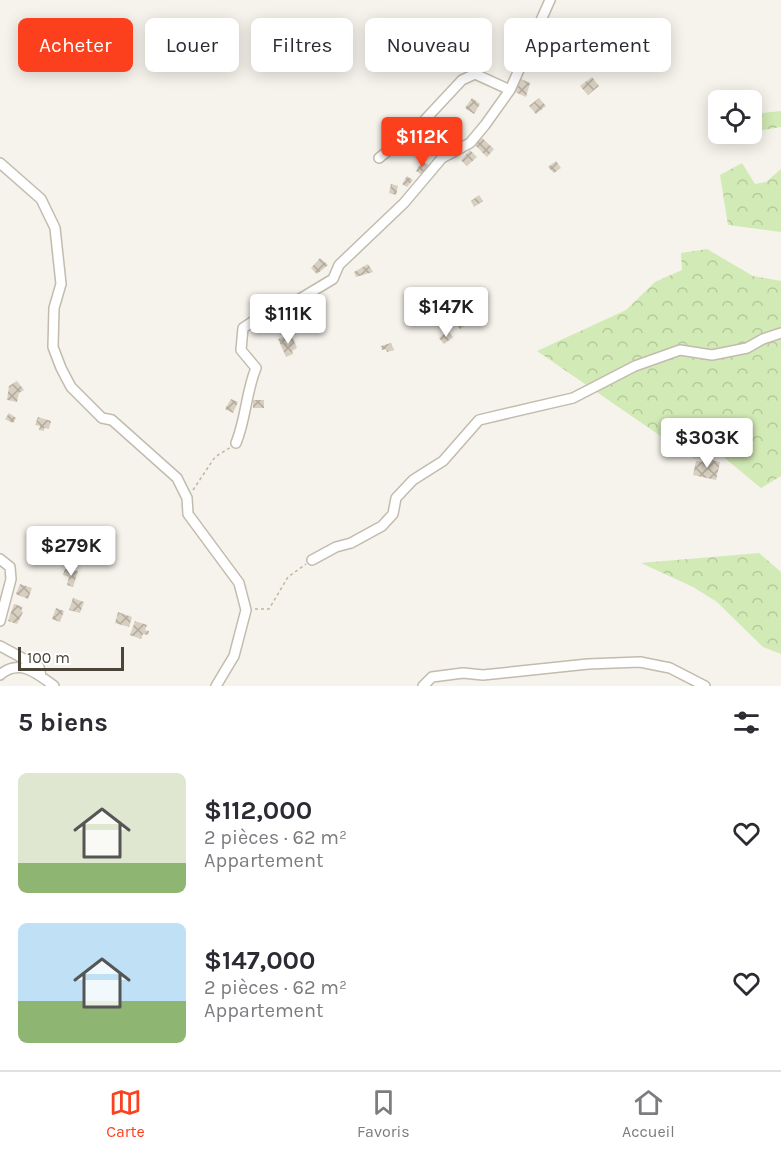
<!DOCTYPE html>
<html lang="fr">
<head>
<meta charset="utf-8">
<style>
	:root { --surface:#fff; --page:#f7f7f7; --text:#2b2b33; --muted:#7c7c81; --line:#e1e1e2; --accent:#fc3f1d }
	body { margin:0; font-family:Karla,sans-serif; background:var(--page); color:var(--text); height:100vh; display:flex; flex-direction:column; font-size:22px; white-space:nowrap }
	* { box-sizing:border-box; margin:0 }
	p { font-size:20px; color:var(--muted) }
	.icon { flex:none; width:33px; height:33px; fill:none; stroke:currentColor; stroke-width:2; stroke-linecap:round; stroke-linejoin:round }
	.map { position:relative; height:686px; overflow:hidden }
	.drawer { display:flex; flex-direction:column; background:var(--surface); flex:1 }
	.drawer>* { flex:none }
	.banner { position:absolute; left:18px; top:18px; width:746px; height:54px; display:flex; gap:12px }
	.buttons { position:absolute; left:708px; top:90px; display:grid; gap:12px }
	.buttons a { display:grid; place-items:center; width:54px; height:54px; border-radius:9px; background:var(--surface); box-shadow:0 3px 15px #0003; font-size:30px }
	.scale { position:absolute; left:18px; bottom:15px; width:106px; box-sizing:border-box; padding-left:6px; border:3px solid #4b4439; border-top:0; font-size:16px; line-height:21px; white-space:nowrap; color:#4b4439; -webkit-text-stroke:4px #fff; paint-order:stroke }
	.price { position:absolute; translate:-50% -51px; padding:0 14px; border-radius:6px; background:#fff; color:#222; font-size:20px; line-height:39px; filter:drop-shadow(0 2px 3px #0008) }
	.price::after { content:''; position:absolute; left:50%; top:36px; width:18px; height:14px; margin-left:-9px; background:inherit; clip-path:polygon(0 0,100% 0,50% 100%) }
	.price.selected { background:var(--accent); color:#fff }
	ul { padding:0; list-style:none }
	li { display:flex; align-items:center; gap:18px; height:150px; padding:0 18px }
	li span { display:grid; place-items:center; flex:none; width:168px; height:120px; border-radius:9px; color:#555 }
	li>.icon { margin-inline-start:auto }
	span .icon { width:72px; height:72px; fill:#fffc; stroke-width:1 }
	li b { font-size:26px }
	h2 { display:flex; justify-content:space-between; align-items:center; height:72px; padding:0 18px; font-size:26px }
	.chip { padding:0 21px; border-radius:9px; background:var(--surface); box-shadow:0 3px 15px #0003; font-size:21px; line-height:54px }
	.chip.selected { background:var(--accent); color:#fff }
	.menu { display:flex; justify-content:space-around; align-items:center; height:84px; border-top:2px solid var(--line); background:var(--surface); font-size:16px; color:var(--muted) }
	.menu a { display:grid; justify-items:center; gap:3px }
	.menu .selected { color:var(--accent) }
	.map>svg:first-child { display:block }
</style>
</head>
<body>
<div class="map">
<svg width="781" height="686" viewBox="0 0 781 686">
	<defs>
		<pattern id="forest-crowns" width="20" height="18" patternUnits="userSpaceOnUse" patternTransform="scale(1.5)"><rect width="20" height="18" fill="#d2eab5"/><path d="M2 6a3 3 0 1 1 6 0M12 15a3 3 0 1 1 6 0" fill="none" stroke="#b6ca9c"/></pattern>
		<pattern id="building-cross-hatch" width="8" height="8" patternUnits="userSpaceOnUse" patternTransform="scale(1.5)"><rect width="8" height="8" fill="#d8cfc1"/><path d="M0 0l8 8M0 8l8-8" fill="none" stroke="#b1aa9e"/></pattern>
	</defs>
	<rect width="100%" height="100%" fill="#f6f3ec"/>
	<path fill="url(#forest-crowns)" d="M781,111v16l-29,5v-18z
		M742,163l13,21 11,-2 15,-13v63l-53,-7 -8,-50z
		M707,249l46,27 28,5v195l-20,12 -40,-33 -27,4 -157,-108 89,-41 29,-28 27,-12 -1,-17z
		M759,553l22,19v82l-18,-7 -46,-45 -24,-15 -52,-24z"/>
	<path fill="url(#building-cross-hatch)" d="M592,77l7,9 -11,9 -8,-9z
		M521,79l9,4 -4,14 -11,-5z
		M472,98l8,6 -6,10 -9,-6z
		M539,98l7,8 -10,8 -7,-8z
		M481,137l13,12 -7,8 -13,-13z
		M470,150l7,7 -10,9 -6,-6z
		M422,161l6,4 -6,10 -6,-4z
		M556,161l5,7 -7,5 -6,-6z
		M407,176l6,4 -6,7 -5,-3z
		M391,184l7,2 -2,9 -7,-2z
		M479,195l4,6 -9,6 -3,-6z
		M320,258l8,7 -11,9 -6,-6z
		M368,264l5,8 -17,5 -2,-5z
		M277,302l3,5 -9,5 -3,-6z
		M463,318l4,6 -7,5 -4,-6z
		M448,331l5,6 -9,7 -5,-6z
		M291,334l6,14 -5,3 1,3 -7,3 -8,-18z
		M391,343l3,7 -7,2 -1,-3 -4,1 -1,-4z
		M17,381l7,9 -5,3 -2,9 -10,-2 2,-14z
		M231,399l7,3 -5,11 -8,-4z
		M253,400h11v8h-11z
		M9,413l7,5 -3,5 -8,-4z
		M38,417l13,4 -2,8 -5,-1v3l-5,-1 1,-4 -5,-1z
		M703,458l17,4 -4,18 -23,-5 3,-14 6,1z
		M54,539l13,8 -6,7 -11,-9z
		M65,569l13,2 -5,16 -6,-2 2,-8 -6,-2z
		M20,584l12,4 -4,11 -12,-5z
		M73,598l11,4 -4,11 -11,-3z
		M14,604l9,3 -2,4 2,1 -6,12 -9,-3z
		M56,608l8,3 -4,11 -8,-3z
		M118,612l14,5 -3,10 -14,-4z
		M135,621l12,4 -2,5 4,1 -1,4 -5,-1 -2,5 -11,-4z"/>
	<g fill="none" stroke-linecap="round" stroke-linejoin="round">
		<g stroke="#c2bbae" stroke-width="12">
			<path id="minor" d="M379,158l41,-33 42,-45 13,-6 35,16
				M0,163l41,36 14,29 6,56 -7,24 -1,39 8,21 10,19 31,31 10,2 65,58 10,20 1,16 51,69 7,27 -12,46 -18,30
				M236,443c10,-24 10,-51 20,-75l-15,-18 2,-22 9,-6 15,3 26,-22 40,-24 6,-14 65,-62 38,-45 28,-15 15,-18 25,-35 40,-90
				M0,559l10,8 1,12 -11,42
				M312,560l24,-13 15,-4 31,-17 11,-12 3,-16 17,-18 30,-19 36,-41 94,-22 62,-32 45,-16 32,5 35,-7 16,-9 18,-6
				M0,646l39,21 2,9
				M0,675c19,-17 37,-2 54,11
				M423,686l9,-9 31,-4 20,2 105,-11 52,-2 30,6 35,18"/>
		</g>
		<path stroke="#c4b79f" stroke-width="1.5" stroke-dasharray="3 3" stroke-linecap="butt" d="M193,490l22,-33 16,-10
			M255,609h14l19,-32 18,-13"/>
		<use href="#minor" stroke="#fff" stroke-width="9"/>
	</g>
</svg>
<div class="buttons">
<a><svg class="icon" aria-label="locate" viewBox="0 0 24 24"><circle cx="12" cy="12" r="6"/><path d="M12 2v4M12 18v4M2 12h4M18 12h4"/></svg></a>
</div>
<div class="scale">100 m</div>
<b class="price selected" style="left:422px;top:168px">$112K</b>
<b class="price" style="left:446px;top:338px">$147K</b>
<b class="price" style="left:288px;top:345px">$111K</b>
<b class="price" style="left:707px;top:469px">$303K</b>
<b class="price" style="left:71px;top:577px">$279K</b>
<div class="banner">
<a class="chip selected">Acheter</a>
<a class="chip">Louer</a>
<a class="chip">Filtres</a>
<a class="chip">Nouveau</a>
<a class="chip">Appartement</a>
</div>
</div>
<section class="drawer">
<h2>5 biens<svg class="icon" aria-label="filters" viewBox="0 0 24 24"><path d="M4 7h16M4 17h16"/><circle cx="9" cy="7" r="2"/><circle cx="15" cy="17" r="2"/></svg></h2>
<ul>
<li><span style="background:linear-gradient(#dfe7d0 75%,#8fb573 0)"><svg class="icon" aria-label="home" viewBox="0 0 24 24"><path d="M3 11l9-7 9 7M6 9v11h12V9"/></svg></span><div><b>$112,000</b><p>2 pièces · 62 m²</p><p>Appartement</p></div><svg class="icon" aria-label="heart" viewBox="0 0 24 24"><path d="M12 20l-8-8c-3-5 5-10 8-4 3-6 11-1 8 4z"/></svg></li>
<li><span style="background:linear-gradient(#bfe0f5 65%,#8fb573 0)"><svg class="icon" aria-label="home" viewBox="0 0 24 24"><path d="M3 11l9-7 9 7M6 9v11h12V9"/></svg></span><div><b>$147,000</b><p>2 pièces · 62 m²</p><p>Appartement</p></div><svg class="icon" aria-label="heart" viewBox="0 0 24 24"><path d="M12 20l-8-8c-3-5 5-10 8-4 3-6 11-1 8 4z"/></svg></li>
</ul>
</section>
<nav class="menu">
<a class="selected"><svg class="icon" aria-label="map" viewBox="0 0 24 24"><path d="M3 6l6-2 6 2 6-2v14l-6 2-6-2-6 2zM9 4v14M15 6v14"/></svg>Carte</a>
<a><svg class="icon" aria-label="saved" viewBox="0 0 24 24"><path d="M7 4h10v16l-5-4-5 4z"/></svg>Favoris</a>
<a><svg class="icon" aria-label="home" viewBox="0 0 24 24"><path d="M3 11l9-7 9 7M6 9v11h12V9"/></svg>Accueil</a>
</nav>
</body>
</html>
